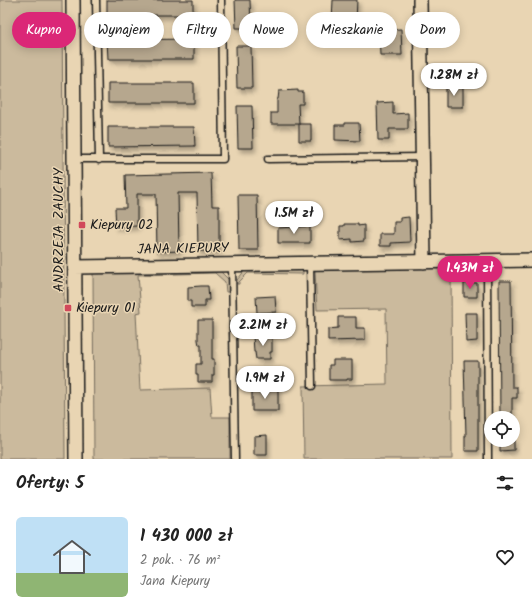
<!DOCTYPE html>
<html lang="pl">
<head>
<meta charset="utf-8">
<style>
	:root { --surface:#fff; --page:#f6f6f6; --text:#222; --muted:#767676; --accent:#db2777 }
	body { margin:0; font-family:Kalam,sans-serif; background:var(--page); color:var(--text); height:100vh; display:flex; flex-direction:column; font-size:15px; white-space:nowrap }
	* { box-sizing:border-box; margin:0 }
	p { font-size:13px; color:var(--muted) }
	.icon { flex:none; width:22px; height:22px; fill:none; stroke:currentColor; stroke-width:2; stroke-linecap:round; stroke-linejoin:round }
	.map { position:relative; height:459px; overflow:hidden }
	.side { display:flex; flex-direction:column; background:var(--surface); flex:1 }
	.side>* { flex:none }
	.guide { position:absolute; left:12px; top:12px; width:508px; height:36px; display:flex; gap:8px }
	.controls { position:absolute; left:484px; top:411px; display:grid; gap:8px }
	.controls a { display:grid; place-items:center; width:36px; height:36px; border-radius:50%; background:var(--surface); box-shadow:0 2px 10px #0003; font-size:20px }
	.price { position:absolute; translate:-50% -34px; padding:0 9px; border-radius:14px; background:#fff; color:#222; font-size:13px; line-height:26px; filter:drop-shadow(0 1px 2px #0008) }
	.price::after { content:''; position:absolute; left:50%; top:24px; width:12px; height:9px; margin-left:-6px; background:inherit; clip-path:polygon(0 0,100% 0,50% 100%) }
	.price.active { background:var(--accent); color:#fff }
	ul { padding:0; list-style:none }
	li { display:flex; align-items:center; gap:12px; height:100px; padding:0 16px }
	li span { display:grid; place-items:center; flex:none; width:112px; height:80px; border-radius:6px; color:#555 }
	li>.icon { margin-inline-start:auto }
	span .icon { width:48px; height:48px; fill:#fffc; stroke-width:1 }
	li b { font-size:17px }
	h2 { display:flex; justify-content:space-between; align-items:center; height:48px; padding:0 16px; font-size:17px }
	.pill { padding:0 14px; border-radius:18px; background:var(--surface); box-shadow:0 2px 10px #0003; font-size:14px; line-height:36px }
	.pill.active { background:var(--accent); color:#fff }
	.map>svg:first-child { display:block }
</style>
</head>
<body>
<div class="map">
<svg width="532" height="459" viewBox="0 0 532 459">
	<defs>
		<filter id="shadow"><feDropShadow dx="2.5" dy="4" stdDeviation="2" flood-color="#0004"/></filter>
	</defs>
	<rect width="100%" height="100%" fill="#e9d5b3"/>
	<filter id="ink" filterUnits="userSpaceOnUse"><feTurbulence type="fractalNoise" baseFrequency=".025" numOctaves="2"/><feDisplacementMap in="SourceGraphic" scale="8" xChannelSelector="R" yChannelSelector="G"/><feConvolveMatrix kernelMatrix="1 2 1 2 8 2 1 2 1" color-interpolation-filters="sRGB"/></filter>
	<g filter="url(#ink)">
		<path fill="#cbba9d" stroke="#746b5c" d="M0,0h62l3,459h-65z
			M451,266l1,193h-148l-1,-73 84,-2 -1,-75 -69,1 -2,-39 2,-3z
			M247,268l56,1v5l-55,-1 -9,9v2h-2v-4z
			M218,269l11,11v12h-3l-1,-10 -10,-9 -77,2 3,37 -5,1 4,77 70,-2 2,29h18v42h-136l-1,-188z"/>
		<path fill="#b6a78e" stroke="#1c1c1c" filter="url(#shadow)" d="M107,0h86v15h-86z
			M235,0h15l1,28h-15z
			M333,0h24l-1,21h-24z
			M401,29l1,26h-22l-1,-25z
			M194,39v20h-86l-1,-19z
			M236,46h15l1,42h-15z
			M108,83h86v20h-86z
			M446,87h17v20h-17z
			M298,90v2h5v12h-5l1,20h-28v-11h6v-14h1l1,-8z
			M393,102v12l15,-1v16h-19v11h-11l-1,-37z
			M237,106h15l1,42h-15z
			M345,123h14l1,18 -25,-1v-15h10z
			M299,124h12v17h-12z
			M108,127h86l1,19 -87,1z
			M211,173l1,33h7v45h-21l-1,-58h-19l1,58 -22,1 -1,-58h-19v32l-21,1 -1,-19h11l-1,-33z
			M238,195h19l1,55h-19z
			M409,217l1,25 -19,1v3h-11v-12h14v-12h6v-4z
			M344,224h14v2l6,-1v16l-12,1v-3l-12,1v-14h4z
			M310,226v17h-32v-15z
			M499,281h12l1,106h5v11h-5v20h-12z
			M464,283h13v14h-13z
			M201,286h7l1,14h-4v7h-14v-6h-3v-14z
			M275,296l1,16 -19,1 -1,-16z
			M465,313h12v28l-11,1z
			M338,317h18v11h9v12l-37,1v-12l10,-1z
			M198,320h14v39h2v16h-2v7h-14v-7h-2v-11h5v-19h-2l-1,-5z
			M253,336h19v16h-2v7h-14l-1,-7h-1z
			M333,360h19v19h-5v1h-18v-15h4z
			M464,361h14v90h-13v-15h1z
			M252,388h26v23h-26z
			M267,435v20h-13v-19z
			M500,440h14v10l-14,1z"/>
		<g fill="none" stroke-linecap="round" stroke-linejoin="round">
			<g stroke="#1c1c1c" stroke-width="9">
				<path id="lane" d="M96,0l3,160
					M74,159h149l-2,-159
					M268,159l155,-2
					M310,263l2,123
					M232,265l3,194
					M487,265l1,194"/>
			</g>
			<g stroke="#1c1c1c" stroke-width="16">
				<path id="street" d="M73,0l3,459
					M420,0l4,262
					M75,267l457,-7"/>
			</g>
			<use href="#lane" stroke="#e9d5b3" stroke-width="6"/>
			<use href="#street" stroke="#e9d5b3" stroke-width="13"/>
		</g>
	</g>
	<g fill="#d1495b" stroke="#e9d5b3" stroke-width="1.5">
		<rect x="78" y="221" width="8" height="8" rx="2"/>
		<rect x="64" y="304" width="8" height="8" rx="2"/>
	</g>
	<g text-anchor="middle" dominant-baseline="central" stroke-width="3" stroke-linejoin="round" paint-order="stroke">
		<g font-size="14" fill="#1c1c1c" stroke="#e9d5b3" text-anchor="start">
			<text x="90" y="225">Kiepury 02</text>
			<text x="76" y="308">Kiepury 01</text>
		</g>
		<g font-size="14" fill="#1c1c1c" stroke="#e9d5b3">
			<text transform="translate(59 230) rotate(-90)">ANDRZEJA ZAUCHY</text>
			<text transform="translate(183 249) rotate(-1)">JANA KIEPURY</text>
		</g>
	</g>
</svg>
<div class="controls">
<a><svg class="icon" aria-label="locate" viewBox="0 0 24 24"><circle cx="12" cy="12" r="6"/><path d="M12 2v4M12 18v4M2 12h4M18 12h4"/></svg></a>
</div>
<b class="price" style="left:454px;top:97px">1.28M zł</b>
<b class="price" style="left:294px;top:235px">1.5M zł</b>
<b class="price active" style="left:470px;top:290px">1.43M zł</b>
<b class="price" style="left:263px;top:347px">2.21M zł</b>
<b class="price" style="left:265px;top:400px">1.9M zł</b>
<div class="guide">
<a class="pill active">Kupno</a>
<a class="pill">Wynajem</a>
<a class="pill">Filtry</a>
<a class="pill">Nowe</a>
<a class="pill">Mieszkanie</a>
<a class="pill">Dom</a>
</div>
</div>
<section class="side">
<h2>Oferty: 5<svg class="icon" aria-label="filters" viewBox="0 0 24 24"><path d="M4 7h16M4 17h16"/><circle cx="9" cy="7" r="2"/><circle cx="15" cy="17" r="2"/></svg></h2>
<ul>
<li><span style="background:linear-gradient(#bfe0f5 70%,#8fb573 0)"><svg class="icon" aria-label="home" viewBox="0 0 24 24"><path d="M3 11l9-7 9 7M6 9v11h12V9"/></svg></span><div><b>1 430 000 zł</b><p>2 pok. · 76 m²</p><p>Jana Kiepury</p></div><svg class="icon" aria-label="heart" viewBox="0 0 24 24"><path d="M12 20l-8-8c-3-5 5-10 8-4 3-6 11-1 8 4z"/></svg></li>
</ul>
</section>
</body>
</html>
